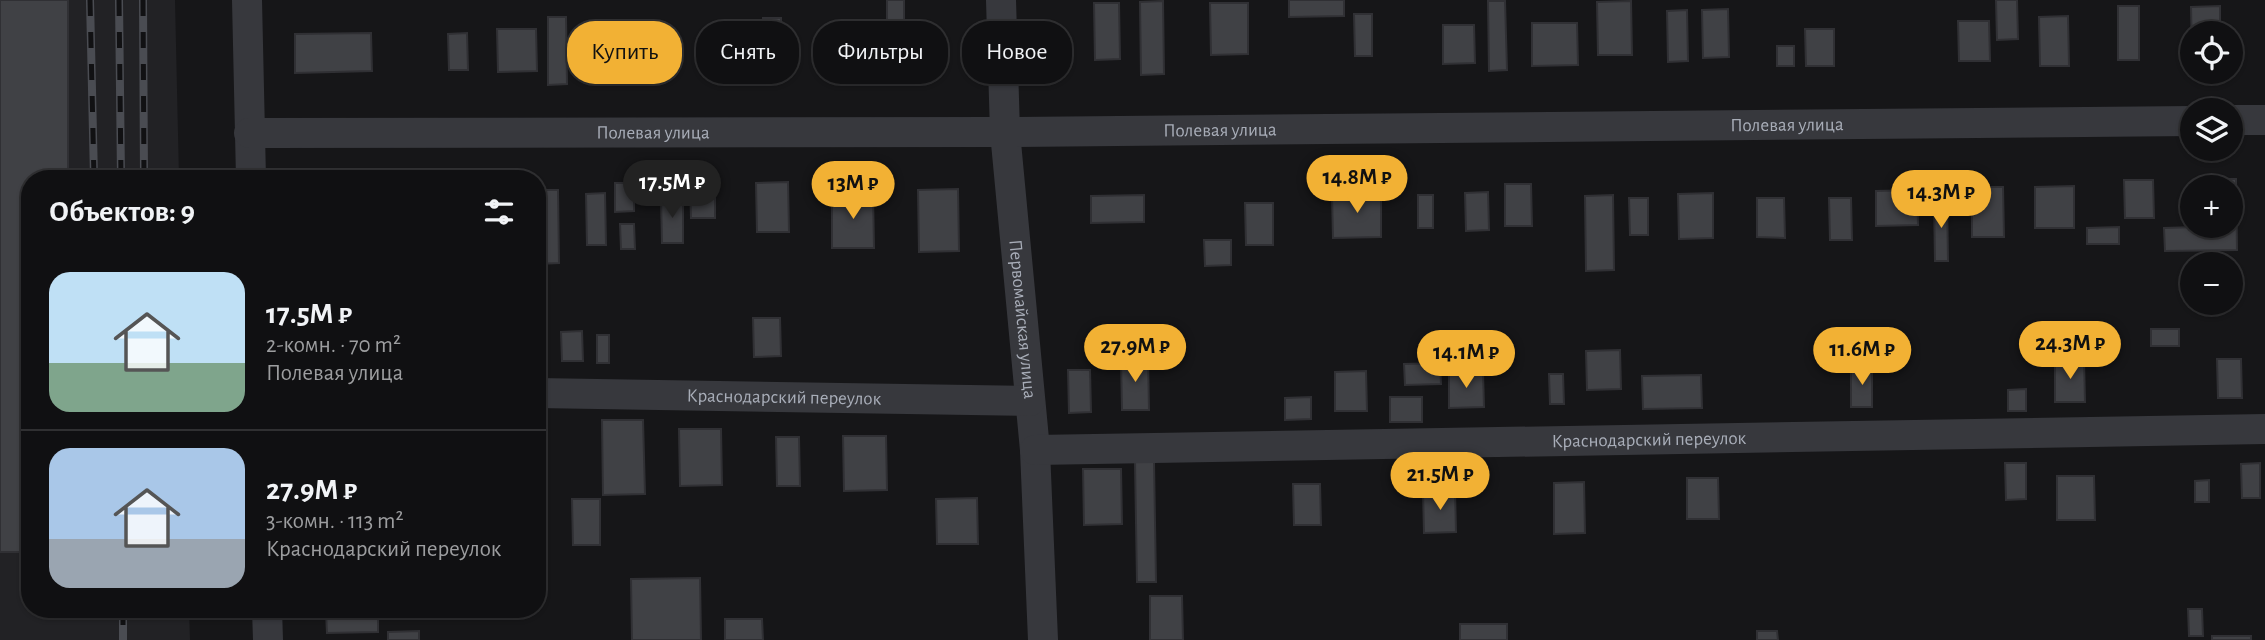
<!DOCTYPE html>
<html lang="ru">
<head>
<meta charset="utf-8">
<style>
	:root { --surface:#101012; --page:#1e1e20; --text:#f1f3f6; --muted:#9c9d9f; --line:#303032; --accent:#f2b134 }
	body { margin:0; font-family:"Alegreya Sans",sans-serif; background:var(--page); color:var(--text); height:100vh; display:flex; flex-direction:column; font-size:26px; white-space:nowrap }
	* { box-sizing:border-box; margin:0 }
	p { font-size:23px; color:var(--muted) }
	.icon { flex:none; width:38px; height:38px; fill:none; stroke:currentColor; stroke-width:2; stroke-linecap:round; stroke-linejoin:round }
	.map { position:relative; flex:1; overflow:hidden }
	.side { position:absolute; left:21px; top:170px; width:525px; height:448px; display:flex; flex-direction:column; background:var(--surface); border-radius:28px; box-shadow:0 2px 5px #0004,0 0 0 2px var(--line) }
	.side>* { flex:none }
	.top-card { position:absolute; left:567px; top:21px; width:665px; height:63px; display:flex; gap:14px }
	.controls { position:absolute; left:2180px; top:21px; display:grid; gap:14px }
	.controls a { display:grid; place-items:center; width:63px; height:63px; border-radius:50%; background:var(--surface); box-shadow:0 2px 5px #0004,0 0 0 2px var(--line); font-size:35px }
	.price { position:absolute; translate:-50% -60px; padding:0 16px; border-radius:24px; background:var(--accent); color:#111; font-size:23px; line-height:46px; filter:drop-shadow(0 2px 4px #0008) }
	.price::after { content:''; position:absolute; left:50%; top:42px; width:21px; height:16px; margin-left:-10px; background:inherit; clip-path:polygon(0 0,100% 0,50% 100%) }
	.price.current { background:#222; color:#fff }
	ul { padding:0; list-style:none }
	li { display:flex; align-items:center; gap:21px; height:175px; padding:0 28px }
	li+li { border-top:2px solid var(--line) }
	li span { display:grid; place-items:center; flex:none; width:196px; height:140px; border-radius:21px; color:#555 }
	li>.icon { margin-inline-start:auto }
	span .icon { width:84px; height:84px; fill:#fffc; stroke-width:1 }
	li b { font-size:30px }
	h2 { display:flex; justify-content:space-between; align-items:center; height:84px; padding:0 28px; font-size:30px }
	.pill { padding:0 24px; border-radius:28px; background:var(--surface); box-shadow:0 2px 5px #0004,0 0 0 2px var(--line); font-size:24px; line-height:63px }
	.pill.current { background:var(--accent); color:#111 }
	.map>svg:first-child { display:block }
</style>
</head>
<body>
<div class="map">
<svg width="2265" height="640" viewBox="0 0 2265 640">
	<rect width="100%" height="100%" fill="#161618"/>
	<path fill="#222225" d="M0,0h175l4,178h-149v431h159l1,31h-190z"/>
	<path fill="#404145" stroke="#303034" stroke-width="2" d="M0,0h68v178h-38v374h-30z
		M887,0h17v20l-17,1z
		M1289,0h55v16l-55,1z
		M1996,0h21l1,39 -21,1z
		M1163,1l1,73 -23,1 -1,-73z
		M1488,1h17l2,69 -18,1z
		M1631,1l1,54h-34l-1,-53z
		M1094,3h25l1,56 -25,1z
		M1210,3h38v51l-37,1z
		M2118,6h21v54h-21z
		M2220,6v27h-27l-1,19 -1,-45z
		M1728,9l1,48 -26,1 -1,-48z
		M1687,10l1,51 -20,1 -1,-51z
		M1354,14h18v42h-17z
		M2068,16l1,50h-29l-1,-49z
		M548,17h18l1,67 -19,1z
		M763,18h18v38h-17z
		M1958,21h31l1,40h-31z
		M712,23h33l1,44h-33z
		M1532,23h45l1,42 -46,1z
		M1443,25h31l1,38 -32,1z
		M497,29h39l1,42 -39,1z
		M1805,29h29v37h-28z
		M822,31h27l1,37h-27z
		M371,33l1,38 -77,2v-39z
		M467,33l1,37h-19l-1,-36z
		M640,34l1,45h-48l-1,-44z
		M870,37h28v29h-28z
		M1777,46h17v20h-17z
		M2198,179h38l1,71 -72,1 -1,-23 67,-2v-39h-33z
		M2124,180h29l1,38h-29z
		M788,182l1,50h-32l-1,-49z
		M615,183h19v28l-19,1z
		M690,183h25v35h-24z
		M1505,184h26l1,42h-27z
		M2074,186v42h-39v-41z
		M1972,187h31l1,50h-32z
		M958,189l1,62 -40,1 -1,-62z
		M537,190h21l1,73 -22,1z
		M1917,190l1,35 -42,1v-35z
		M1488,192l1,38 -23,1 -1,-38z
		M605,193l1,52h-19l-1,-51z
		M1381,193v44l-48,1 -1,-44z
		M1713,193v45l-34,1 -1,-45z
		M832,194h41l1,54h-42z
		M1144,195v27l-53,1v-27z
		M1418,195h15v33h-15z
		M1613,195l1,75 -28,1 -1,-75z
		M683,196v47h-21l-1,-46z
		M1629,198h19v37h-18z
		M1757,198h27l1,40 -28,-1z
		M1829,198h22l1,42h-22z
		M1947,198l1,63h-13l-1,-62z
		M1245,203h28v42h-27z
		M620,224h14l1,25h-14z
		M2119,227v17h-32v-16z
		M1204,240h27v25l-26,1z
		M753,318h27l1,38 -27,1z
		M2151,329h28v17h-28z
		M582,331l1,30h-21l-1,-29z
		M597,335h12v28h-12z
		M1620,350l1,39 -34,1 -1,-39z
		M1148,358l1,52h-27l-1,-51z
		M2217,359h24l1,39h-24z
		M2084,360l1,42h-30v-41z
		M1440,363l1,21 -36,1 -1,-21z
		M1851,367h21v40h-21z
		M1068,370h22l1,42 -22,1z
		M1366,371l1,40h-32v-39z
		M1483,372l1,35 -35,1v-35z
		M1549,374h14l1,30h-14z
		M1701,375l1,33 -59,1 -1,-33z
		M2026,389v22h-18v-21z
		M1311,397v22l-26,1v-22z
		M1390,397h32v25h-32z
		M602,420h41l2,74 -42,1z
		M679,429h42l1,56 -42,1z
		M843,436h43l1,54 -43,1z
		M776,437h23l1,49h-23z
		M1135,462h19l2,120h-19z
		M2005,463h21v36l-20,1z
		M2260,463v35h-18l-1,-34z
		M1083,469h38l1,55 -38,1z
		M2057,476h37l1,44h-38z
		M1687,478h31l1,41h-32z
		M2209,480v22h-14v-21z
		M1584,482l1,51 -31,1v-51z
		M1293,484h27l1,41h-27z
		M1455,490l1,42 -32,1 -1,-42z
		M977,498l1,46h-41l-1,-45z
		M572,499h28v46h-27z
		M700,578l1,62h-69l-1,-61z
		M1150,596h32l1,44h-33z
		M2188,609h14l1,27h-14z
		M378,611v21l-51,1 -1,-21z
		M725,619h37l1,21h-38z
		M1460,624h47v16h-47z
		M419,631v9h-31v-8z
		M1757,631h20l1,9h-21z
		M2212,636h39v4h-39z"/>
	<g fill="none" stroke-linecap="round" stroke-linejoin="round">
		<g stroke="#37383d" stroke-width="30">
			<path d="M247,0l4,178"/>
			<path id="s1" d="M1001,0l4,132 30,318 8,190"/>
			<path d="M2231,120h34"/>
			<path id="s2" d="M249,133l756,-1 1188,-11"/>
			<path id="s3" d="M537,393l493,8"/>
			<path id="s4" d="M1035,450l1230,-21"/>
			<path d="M267,609l1,31"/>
		</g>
		<g stroke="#4a4c52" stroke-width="8">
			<path id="rail" d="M90,0l4,178
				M119,0l2,178
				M143,0l1,178
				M123,609v31"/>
		</g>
		<use href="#rail" stroke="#111113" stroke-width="5" stroke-dasharray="16" stroke-linecap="butt"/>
	</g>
	<g text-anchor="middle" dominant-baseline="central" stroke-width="6" stroke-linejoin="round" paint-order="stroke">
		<g font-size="19" fill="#a8adb8" stroke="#111113">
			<text stroke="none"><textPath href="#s2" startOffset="1538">Полевая улица</textPath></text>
			<text stroke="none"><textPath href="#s2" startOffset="971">Полевая улица</textPath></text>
			<text stroke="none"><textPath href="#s2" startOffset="404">Полевая улица</textPath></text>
			<text stroke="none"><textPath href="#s1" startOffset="320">Первомайская улица</textPath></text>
			<text stroke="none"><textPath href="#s3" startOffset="247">Краснодарский переулок</textPath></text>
			<text stroke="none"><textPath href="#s4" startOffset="614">Краснодарский переулок</textPath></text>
		</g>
	</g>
</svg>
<div class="controls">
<a><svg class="icon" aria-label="locate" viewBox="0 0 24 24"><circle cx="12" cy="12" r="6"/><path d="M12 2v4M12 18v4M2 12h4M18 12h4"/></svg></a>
<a><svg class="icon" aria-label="layers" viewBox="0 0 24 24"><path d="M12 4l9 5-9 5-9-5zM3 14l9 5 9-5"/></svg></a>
<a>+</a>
<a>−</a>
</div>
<b class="price" style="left:1357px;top:215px">14.8M ₽</b>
<b class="price current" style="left:672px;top:220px">17.5M ₽</b>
<b class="price" style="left:853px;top:221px">13M ₽</b>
<b class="price" style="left:1941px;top:230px">14.3M ₽</b>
<b class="price" style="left:2070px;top:381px">24.3M ₽</b>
<b class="price" style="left:1135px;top:384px">27.9M ₽</b>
<b class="price" style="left:1862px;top:387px">11.6M ₽</b>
<b class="price" style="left:1466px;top:390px">14.1M ₽</b>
<b class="price" style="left:1440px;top:512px">21.5M ₽</b>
<div class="top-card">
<a class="pill current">Купить</a>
<a class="pill">Снять</a>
<a class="pill">Фильтры</a>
<a class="pill">Новое</a>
</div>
<section class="side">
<h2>Объектов: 9<svg class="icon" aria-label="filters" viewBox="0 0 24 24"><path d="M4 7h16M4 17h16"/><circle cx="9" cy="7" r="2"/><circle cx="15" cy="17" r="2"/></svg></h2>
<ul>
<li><span style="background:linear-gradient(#bfe0f5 65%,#7fa58c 0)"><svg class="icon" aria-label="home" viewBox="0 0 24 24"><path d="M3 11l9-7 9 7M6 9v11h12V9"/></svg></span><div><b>17.5M ₽</b><p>2-комн. · 70 m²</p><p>Полевая улица</p></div></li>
<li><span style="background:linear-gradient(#a9c7e8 65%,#9aa5b1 0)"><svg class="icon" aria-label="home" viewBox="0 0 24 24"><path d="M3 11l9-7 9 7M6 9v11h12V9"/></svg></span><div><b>27.9M ₽</b><p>3-комн. · 113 m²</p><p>Краснодарский переулок</p></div></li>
</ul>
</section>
</div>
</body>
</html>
